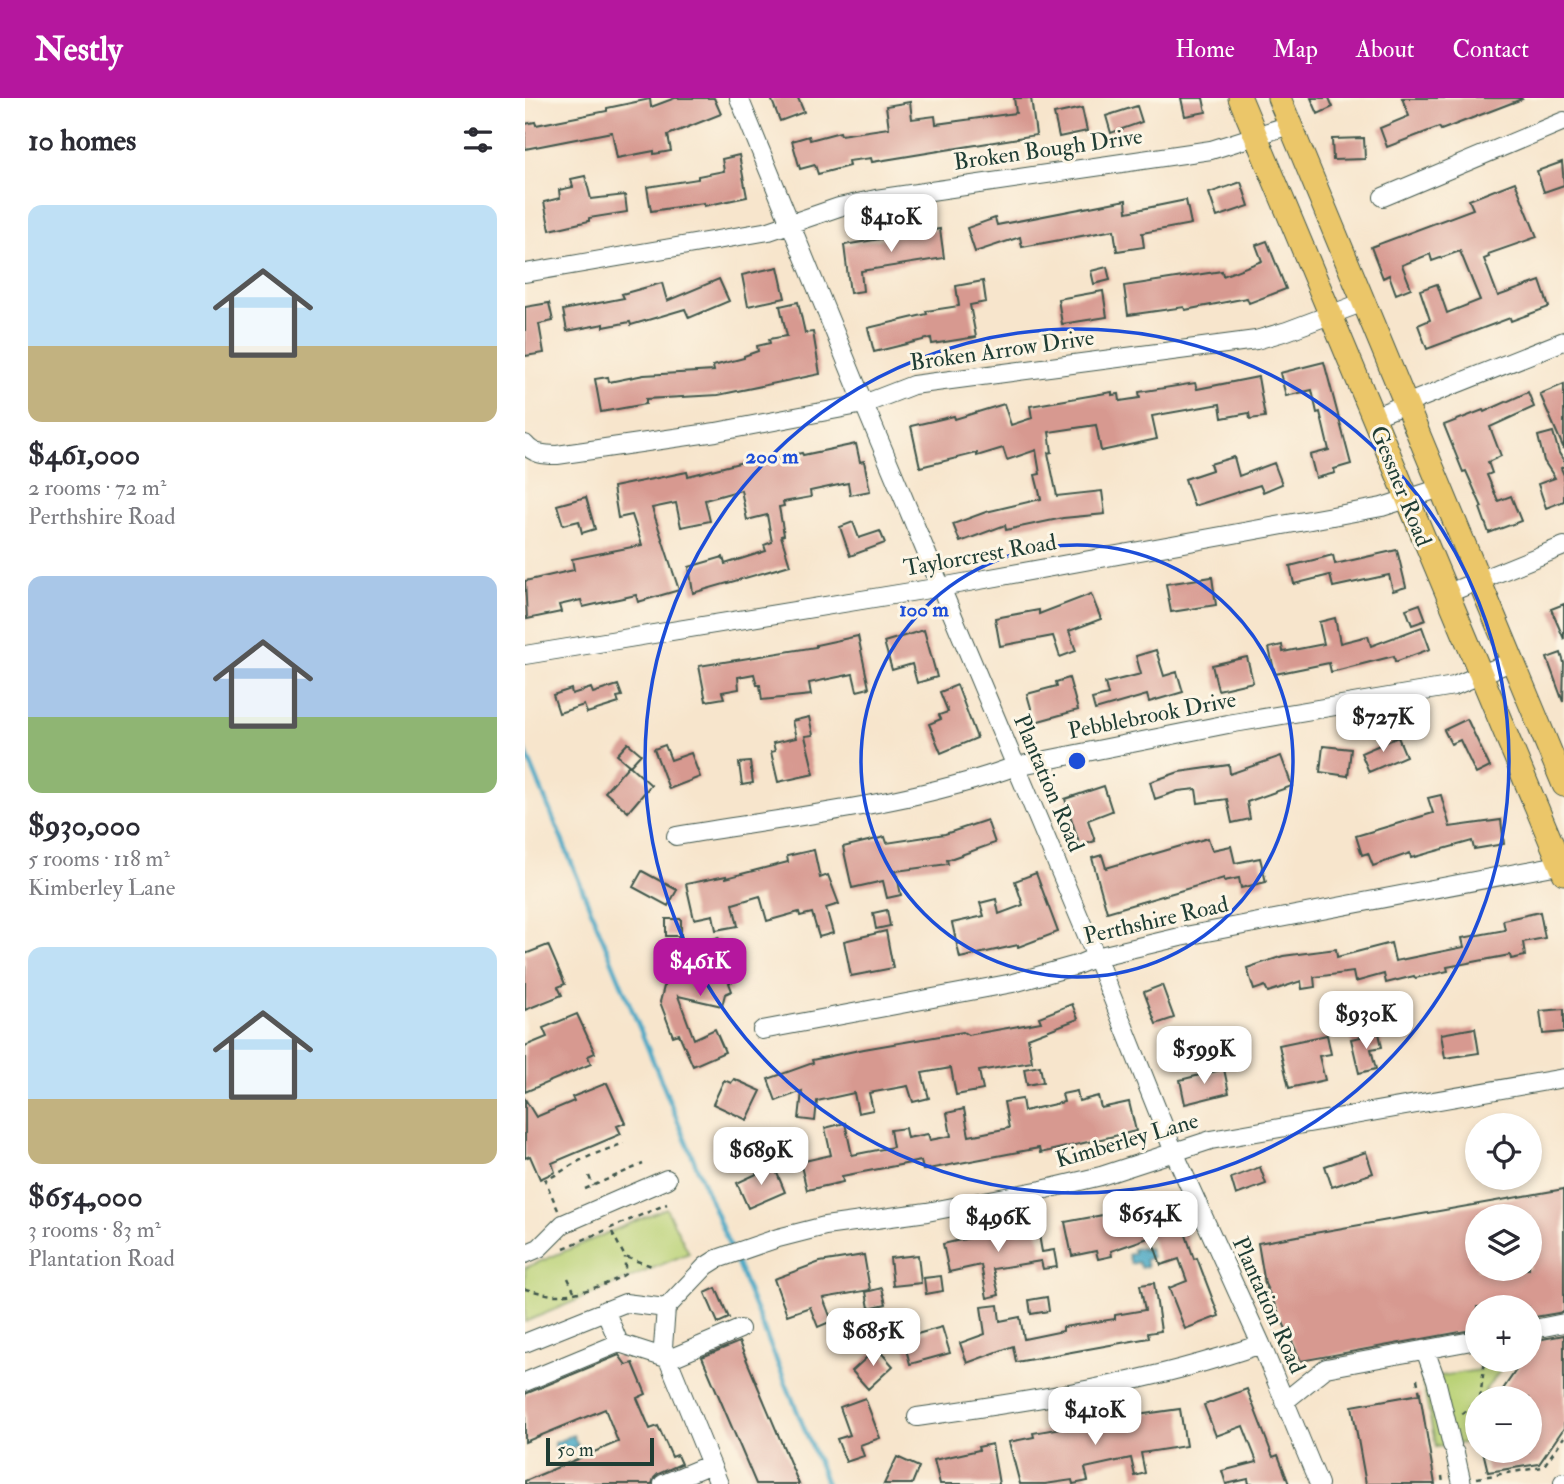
<!DOCTYPE html>
<html lang="en">
<head>
<meta charset="utf-8">
<style>
	:root { --surface:#fff; --page:#f7f7f7; --text:#2b2b33; --muted:#7c7c81; --accent:#b5179e }
	body { margin:0; font-family:"IM FELL Double Pica",serif; background:var(--page); color:var(--text); height:100vh; display:flex; flex-direction:column; font-size:26px; white-space:nowrap }
	* { box-sizing:border-box; margin:0 }
	p { font-size:23px; color:var(--muted) }
	.icon { flex:none; width:38px; height:38px; fill:none; stroke:currentColor; stroke-width:2; stroke-linecap:round; stroke-linejoin:round }
	.map { position:relative; flex:1; overflow:hidden }
	.details { display:flex; flex-direction:column; background:var(--surface); width:525px }
	.details>* { flex:none }
	.controls { position:absolute; left:940px; top:1015px; display:grid; gap:14px }
	.controls a { display:grid; place-items:center; width:77px; height:77px; border-radius:50%; background:var(--surface); box-shadow:0 4px 10px #0003; font-size:35px }
	.scale { position:absolute; left:21px; bottom:18px; width:108px; box-sizing:border-box; padding-left:7px; border:4px solid #1f3d34; border-top:0; font-size:19px; line-height:24px; white-space:nowrap; color:#1f3d34; -webkit-text-stroke:5px #fcf5e5; paint-order:stroke }
	.price { position:absolute; translate:-50% -60px; padding:0 16px; border-radius:14px; background:#fff; color:#222; font-size:23px; line-height:46px; filter:drop-shadow(0 2px 4px #0008) }
	.price::after { content:''; position:absolute; left:50%; top:42px; width:21px; height:16px; margin-left:-10px; background:inherit; clip-path:polygon(0 0,100% 0,50% 100%) }
	.price.active { background:var(--accent); color:#fff }
	ul { padding:0; list-style:none }
	li { display:grid; align-content:center; gap:14px; height:371px; padding:0 28px }
	li span { display:grid; place-items:center; height:217px; border-radius:14px; color:#555 }
	li>.icon { margin-inline-start:auto }
	span .icon { width:126px; height:126px; fill:#fffc; stroke-width:1 }
	li b { font-size:30px }
	h2 { display:flex; justify-content:space-between; align-items:center; height:84px; padding:0 28px; font-size:30px }
	header { display:flex; align-items:center; gap:42px; box-sizing:border-box; height:98px; padding:0 35px; background:var(--accent); color:#fff }
	header strong { font-size:33px }
	nav { display:flex; gap:38px; margin-inline-start:auto; font-size:24px }
	main { display:flex; flex:1; min-height:0 }
	.map>svg:first-child { display:block }
</style>
</head>
<body>
<header>
<strong>Nestly</strong>
<nav><a>Home</a><a>Map</a><a>About</a><a>Contact</a></nav>
</header>
<main>
<section class="details">
<h2>10 homes<svg class="icon" aria-label="filters" viewBox="0 0 24 24"><path d="M4 7h16M4 17h16"/><circle cx="9" cy="7" r="2"/><circle cx="15" cy="17" r="2"/></svg></h2>
<ul>
<li><span style="background:linear-gradient(#bfe0f5 65%,#c2b280 0)"><svg class="icon" aria-label="home" viewBox="0 0 24 24"><path d="M3 11l9-7 9 7M6 9v11h12V9"/></svg></span><div><b>$461,000</b><p>2 rooms · 72 m²</p><p>Perthshire Road</p></div></li>
<li><span style="background:linear-gradient(#a9c7e8 65%,#8fb573 0)"><svg class="icon" aria-label="home" viewBox="0 0 24 24"><path d="M3 11l9-7 9 7M6 9v11h12V9"/></svg></span><div><b>$930,000</b><p>5 rooms · 118 m²</p><p>Kimberley Lane</p></div></li>
<li><span style="background:linear-gradient(#bfe0f5 70%,#c2b280 0)"><svg class="icon" aria-label="home" viewBox="0 0 24 24"><path d="M3 11l9-7 9 7M6 9v11h12V9"/></svg></span><div><b>$654,000</b><p>3 rooms · 83 m²</p><p>Plantation Road</p></div></li>
</ul>
</section>
<div class="map">
<svg width="1039" height="1386" viewBox="0 0 1039 1386">
	<rect width="100%" height="100%" fill="#fcf5e5"/>
	<filter id="ink" filterUnits="userSpaceOnUse"><feTurbulence type="fractalNoise" baseFrequency=".0143" numOctaves="2"/><feDisplacementMap in="SourceGraphic" scale="14" xChannelSelector="R" yChannelSelector="G"/><feConvolveMatrix kernelMatrix="1 2 1 2 8 2 1 2 1" color-interpolation-filters="sRGB"/></filter>
	<filter id="wash" filterUnits="userSpaceOnUse"><feTurbulence type="fractalNoise" baseFrequency=".00686" numOctaves="4" result="noise"/><feDisplacementMap in="SourceGraphic" scale="28" xChannelSelector="R" yChannelSelector="G"/><feGaussianBlur stdDeviation="1.57" result="paint"/><feColorMatrix in="noise" values="0 0 0 0 0 0 0 0 0 0 0 0 0 0 0 0 0 1.4 0 .05"/><feComposite in="paint" operator="in"/></filter>
	<g filter="url(#wash)">
		<rect width="100%" height="100%" fill="#f7e5cc"/>
		<path fill="#bad277" stroke="#6c8856" stroke-width="2" d="M141,1110l23,45 -164,69v-54z
			M955,1262h29l-24,30 1,8h-9v43l-41,6 -14,-68 57,-9z"/>
		<path fill="#46a7c5" stroke="#32727c" stroke-width="2" d="M617,1149l1,3 6,-2 3,9 -7,3 2,6 -6,2 -3,-6 -7,2 -3,-9 6,-2 -1,-4z
			M48,1337l5,11 -20,9 -4,-12z"/>
		<g fill="none" stroke-linecap="round" stroke-linejoin="round">
			<path stroke="#46a7c5" stroke-width="4.5" d="M0,652l206,500
				M210,1161l92,225"/>
		</g>
		<g id="blocks">
			<path fill="#d79990" fill-rule="evenodd" d="M150,0h39l7,16 -53,21 3,16 -17,3v-3l-37,7 -5,-26 -87,17v-25l10,-2 1,3 71,-14v-3l43,-9 1,8z
				M246,0h27l6,14 -24,9z
				M489,0h17l5,37 -164,27 -1,-4 -23,3 1,5 -31,8 -3,-9 -15,4 -8,-28 17,-5 1,4 30,-8 1,3 48,-7 -3,-22 24,-4 2,17 23,-3 1,8 80,-11z
				M656,0h22l3,14 -21,4z
				M786,0h18l4,9 -15,7z
				M877,0h119l1,1 -81,31 -2,-3 -52,20 -7,-19 29,-12z
				M612,8l5,16 -31,11 -5,-17z
				M557,10l5,23 -28,6 -5,-23z
				M839,40l1,21 -32,1 -1,-21z
				M214,57l8,42 -43,9v-3l-53,8 -4,-24 51,-8v-3l26,-5 -2,-12z
				M1037,64l2,23 -20,7 -7,-21z
				M60,78l6,23 34,-4 2,17 -38,6v3l-39,9 -6,-28 16,-4 -1,-8 14,-3 -2,-8z
				M716,84l8,24 -32,11 -8,-24z
				M990,84l22,55 -49,17 1,3 -5,2 14,37 42,-15 9,26 -38,14 -1,-3 -83,31 -9,-24 12,-5 -10,-30 17,-6 10,29 33,-13 -20,-49 -28,10 -2,-7 -28,11 9,23 -15,6 -7,-19 -6,3 -12,-31 102,-38 -4,-9z
				M601,102l1,12 59,-12 5,24 -49,9 2,14 -27,4 -3,-21 -92,17 -2,-10 -45,15 -8,-24 28,-10 2,7z
				M415,131l4,29 -83,13 2,20 -13,2 -6,-48z
				M742,143l19,48 -37,14 -2,-5 -62,12 -1,-3 -56,8 -4,-29 98,-15 1,5 39,-15 -6,-16z
				M253,169l7,31 -37,8 -6,-31z
				M582,169l3,13 -16,4 -3,-13z
				M194,181l10,22 -40,17 -4,-9 -54,16 -1,-3 -26,5v-3l-37,7 -4,-21 61,-12 -2,-4 40,-11 5,18z
				M458,183l3,21 -16,3 6,32 -44,7 -1,-6 -57,14 -6,-24 59,-14 -1,-3 33,-5 -3,-20z
				M578,193l4,26 -45,7 -4,-25z
				M273,204l7,31 8,-1 7,42 -102,21 -72,4v5l-45,8 -6,-33 13,-2 1,5 35,-7 70,-4 -1,-5 31,-8v-2l14,-5 -1,-5 13,-3 -1,-4 18,-3 -7,-30z
				M24,205l4,18 -14,3 5,29 -19,3v-49z
				M799,264l27,102 -17,5 1,4 -19,5 -6,-23 19,-5 -9,-38 -3,1 -5,-23 -26,6 -6,-23z
				M733,279l7,40 -15,2 -1,-6 -27,5 -2,-14 -68,12 5,23 -56,12 -5,-26 -47,7 3,20 -4,1 9,43 45,-5 3,23 -42,4 -57,12 -1,-5 -45,17 -7,-18 33,-12 55,-13 -6,-24 5,-1 -4,-24 -29,10 -4,-12 -26,8v-3l-57,14 -9,-41 43,-10 1,3 49,-15 7,21 21,-7 -2,-12 82,-14v3l7,-1 1,7 20,-3 -1,-6 56,-9 2,6z
				M1039,286v65l-24,-55z
				M1003,294l6,15 -44,20 11,29 -13,6 4,11 -5,2 11,26 13,-5 10,25 -32,12 -9,-25 2,-1 -16,-36 -3,1 -19,-47 39,-15 1,2z
				M1028,334l6,21 5,8v5l-3,2 3,7v26l-18,7 -8,-24 17,-6 -11,-17 -6,-25z
				M331,346l4,18 4,-1 6,30 -20,4 -2,-12 -38,8 1,6 -28,5 1,4 -5,1 5,28 -3,1 9,29 -97,28 -4,-26 34,-10 2,7 41,-13 -2,-6 8,-3 -5,-27 -20,5 -6,-30 -36,10 5,21 -29,6 -5,-24 -24,5 27,82 -41,12 -2,-7 -53,12 -2,-7 -22,5 2,7 -34,7 -2,-38 49,-11 -2,-11 70,-14 -10,-30 -14,3 -5,-31 74,-15 1,4 59,-15 1,3 54,-11 1,2z
				M709,359l5,19 35,-13 8,21 -19,8 -3,-7 -66,21 -9,-27 27,-9 -2,-6z
				M61,399l9,32 -13,4 -3,-12 -16,4 -6,-20z
				M328,424l6,16 21,-7 5,12 -35,13 -10,-29z
				M872,452l9,37 -13,4 -4,-16 -56,12 -3,-12 -36,9 -4,-18 43,-11 2,9z
				M687,479l4,28 -45,7 -5,-28z
				M566,496l10,25 -32,12 7,20 -16,6 -7,-21 -53,10 -5,-28 44,-8v4z
				M895,506l6,16 -14,5 -6,-16z
				M1039,506v35l-13,-30z
				M810,520l5,25 28,-7 3,10 51,-19 8,22 -35,13 -1,-6 -63,16 -2,-9 -54,11 -6,-26 13,-3 1,7 41,-8 -5,-22z
				M399,532l13,47 -20,6 -5,-19 -20,6 -8,-28z
				M333,538l11,52 -12,3 -4,-17 -44,9 2,12 -49,5 -2,-15h-3l-3,-11 -16,3 1,12 -17,3 2,6 -18,3 -7,-35 117,-19v-2z
				M631,552l8,26 13,-4 6,20 -34,10 -2,-7 -52,15 -3,-11 16,-4 -3,-12 36,-9 -5,-18z
				M1036,555l3,10 -1,39 -16,-44z
				M722,559l6,25 -35,8 -6,-25z
				M544,580l9,32 -43,12 -8,-28 30,-8 -1,-4z
				M93,587l4,11 -5,1 2,6 -32,10 -3,-8 -25,8 -6,-18 18,-6 1,5 19,-6 2,5z
				M432,587l20,53 -36,15 -12,-29 12,-5 -2,-4 9,-3 -8,-20z
				M284,619l4,18 -8,1 9,38 -36,8 -7,-30 4,-1 -2,-8 23,-5 -4,-17z
				M942,621l23,48 -14,7 -16,-34 -9,4 -7,-14z
				M873,639l8,19 -37,16 -8,-19z
				M103,645l13,11 -11,12 -13,-11z
				M140,647l6,15 20,-7 9,24 -31,12 -15,-40z
				M798,648l28,3 -3,27 -28,-4z
				M756,658l11,30 -45,16 3,17 -18,4 -5,-24 -29,4 -2,-14 -18,2 -23,8 -5,-17 29,-10 50,-7 1,9z
				M225,664l3,21 -11,2 -3,-22z
				M104,667l22,20 -23,27 -23,-20z
				M579,688l8,25 -24,9 7,21 -15,5 -15,-47z
				M916,697l9,32 51,-7 3,24 -30,5 -2,-8 -61,17 -1,-5 -37,13 -5,-13 -6,2 -6,-19 77,-23 -5,-15z
				M462,722l8,23 -48,17 1,4 -52,7 5,24 -14,3 -4,-17 -31,7 -9,-41 42,-10 2,6 58,-9z
				M683,740l4,12 19,-4 4,17 25,-5 6,24 -25,6 -2,-10 -15,3v-3l-117,34 -15,-54 10,-3 4,13z
				M289,752l6,28 8,-3 11,29 -13,4 7,25 -14,4 -7,-24 -12,3 -1,-4 -32,9 -7,-25 -27,8 5,22 -22,4 -3,-15 -19,4 -8,-35 40,-8v2l62,-16 -1,-6z
				M117,773l35,19 -9,16 -35,-19z
				M511,775l22,59 -40,15v-2l-58,13 -8,-35 32,-7 -4,-13 16,-4 3,15 24,-9 -8,-24z
				M362,812l3,16 -14,3 -3,-16z
				M1015,814l5,26 -22,4 2,14 -14,3 -1,-4 -63,12 1,4 -33,7 -1,-2 -28,7 -2,-9 -29,8 -2,-10 -39,5 1,10 -13,2 -1,-8 -33,11 -3,-6 -11,4 -7,-22 36,-12 53,-7 1,8 54,-14 4,18 69,-14 -2,-9 43,-8 -2,-10z
				M141,821h15v17h-15z
				M361,833l7,37 -42,8 -7,-35z
				M193,839l22,41 -11,5 3,8 -7,3 -3,12 -44,-10 16,43 21,-10 10,23 -32,14 -14,-32 -6,2 -13,-34 8,-31 3,8 6,1 25,-11 -9,-21z
				M23,847l17,39 -7,3 4,8 -37,15v-56z
				M637,887l12,33 -18,6 -12,-32z
				M547,906l6,15 -50,19 4,24 -53,9 4,19 -27,5 -5,-27 -29,5 7,25 -16,4 -5,-16 -39,7 4,17 -15,3 -4,-20 -37,8 -2,20 -16,-2 3,-28 -26,10 -8,-22 45,-16 -1,-3 52,-11 99,-17 5,3 73,-13 -2,-5z
				M1039,911v23l-21,2 -3,-23z
				M52,916l18,39 -7,3 3,8 -66,28v-46l22,-9 -4,-9z
				M950,930l4,25 -34,5 -4,-24z
				M854,935l3,14 -11,2 5,20 -17,4 -8,-34z
				M802,937l4,19 -12,2 6,24 -36,8 -10,-43z
				M515,968l3,16 -16,3 -3,-16z
				M699,971l5,24 -44,11 -5,-24z
				M209,981l27,12 -14,29 -34,-16 11,-24 7,3z
				M82,985l18,40 -8,3 4,8 -69,29 3,9 -15,7 -10,-23 -5,2v-59l11,18 38,-16 -2,-4z
				M552,993l2,10 19,-5 3,12 28,-6 7,29 -96,22 -1,-5 -116,22 -2,-9 -79,15 1,6 -36,8 -7,-28 31,-7 -6,-27 20,-5 7,32 41,-8 -3,-17 15,-2 2,10 21,-4 2,6 21,-4 -4,-23 17,-4 5,27 40,-8 -5,-26 18,-3 2,12 40,-9 -2,-8z
				M841,1054l7,21 -41,14 -7,-21z
				M249,1068l11,26 -37,16 -11,-25z
				M735,1069l6,17 -30,11 -5,-17z
				M1039,1091v123l-35,6v-11h-52v22l-176,32 -36,-77 -7,-41zM952,1118h52v53h-52z
				M641,1099l11,31 6,-2 11,33 3,-1 22,58 -34,13 -16,-41 18,-7 -8,-22 -18,6 -10,-28 -40,14 1,5 -14,3 -2,-8 -24,5 -7,-34 38,-7 1,4z
				M493,1129l1,5 19,-3 4,23 12,-2 3,17 -14,2 -2,-8 -48,8 6,26 -12,3 -6,-33 -32,7 -6,-28z
				M339,1157l6,35 -47,8 9,23 -14,6 -8,-20 -23,8 -13,-36 46,-17z
				M393,1157l3,28 -28,3 -3,-28z
				M416,1178l2,15 -17,3 -2,-16z
				M629,1185l7,48 -13,2 1,5 -133,24 -3,-16 -46,17 -7,-20 25,-9 -4,-27 17,-2 2,16 20,-4 4,22 39,-8v-4l52,-8v-4l30,-5 -5,-25z
				M191,1190l13,30 -11,5 -13,-30z
				M357,1190l4,16 -17,4 -3,-16z
				M522,1199l2,14 -18,3 -2,-14z
				M417,1229l8,26 -40,11 -7,-26z
				M1039,1237v93l-25,36 -51,8 -5,-21h46v-53h-32l26,-38h6v-9l8,-11z
				M214,1244l60,142h-43l-54,-127z
				M352,1250l16,18 -25,23 -16,-18z
				M94,1257l7,10 7,-2 13,31 -9,4 13,31 8,-3 14,31 5,-2 4,9 -23,10 -4,4 -2,6h-127v-3l93,-39 -13,-33 -80,33v-48z
				M722,1291l26,68 5,-2 11,29h-40l-1,-5 -22,5 -4,-13 35,-9 -14,-36 -27,10 -12,-31z
				M895,1296l15,90h-69l-14,-78z
				M340,1300l15,40 -20,7 4,11 -18,6 -9,-23 13,-4 -10,-28z
				M655,1311l6,37 -45,7 4,20 -10,3 -4,-18 -46,10 3,13 -15,3 -1,-4 -27,4h-25l-11,-42 25,-5 -1,-4 34,-6 1,2 55,-12z
				M467,1346l7,40h-59l-6,-24 45,-10 -1,-3z
				M372,1359l22,10 -7,17h-28z"/>
		</g>
	</g>
	<g filter="url(#ink)">
		<use href="#blocks" fill-opacity="0" stroke="#3f564b" stroke-width="2"/>
		<g fill="none" stroke-linecap="round" stroke-linejoin="round">
			<g stroke="#3f564b" stroke-width="20">
				<path id="minor" d="M214,0l125,306 232,553 78,195 87,192 58,140
					M858,99l181,-76
					M0,175l244,-42 70,-24 37,-8 335,-49 79,-25
					M848,319l191,-76
					M0,346c8,10 19,11 32,11l159,-23 148,-28 49,-19 343,-45 31,-9 77,-29
					M921,496l118,-48
					M0,557l416,-68 441,-80 59,-19
					M151,738c111,-19 234,-31 340,-70l212,-42 226,-38 59,-25
					M237,932l251,-47 64,-18 19,-8 84,-20 384,-73
					M0,1156l14,-6 24,-24 104,-45
					M141,1210l-3,39 56,137
					M80,1212l14,33
					M1004,1232l35,-7
					M0,1245l100,-40 41,5 40,-42 11,-7 61,-21 47,-12 102,-14 115,-22 59,-14 110,-36 353,-62
					M900,1252l11,30 16,65
					M0,1284l94,-39 50,16 71,-30
					M759,1304l42,-34 151,-28
					M392,1319c116,-16 233,-34 344,-73
					M930,1355l7,31
					M1038,1384v2
					M138,1386l48,-20"/>
			</g>
			<g stroke="#3f564b" stroke-width="25">
				<path id="major" d="M715,0l324,775
					M754,0l285,687"/>
			</g>
			<path stroke="#3f564b" stroke-width="2.5" stroke-dasharray="5 5" stroke-linecap="butt" d="M64,1078l4,10
				M60,1091l58,-25
				M33,1112l-13,-30c10,-4 17,-9 25,-14 17,-10 36,-16 54,-23
				M87,1134l13,25 30,10
				M39,1150l103,-44
				M43,1180l6,13
				M0,1191c9,2 19,5 28,6 20,1 56,-10 72,-21v-17
				M892,1281l3,15
				M955,1300l5,-38
				M937,1316l15,-11
				M917,1378l1,8
				M952,1380l66,-11 21,-30"/>
			<use href="#minor" stroke="#fff" stroke-width="18"/>
			<use href="#major" stroke="#ebc669" stroke-width="23"/>
		</g>
	</g>
	<g fill="none" stroke="#1d4ed8" stroke-width="3.5">
		<circle cx="552" cy="663" r="216"/>
		<circle cx="552" cy="663" r="432"/>
	</g>
	<g text-anchor="middle" dominant-baseline="central" stroke-width="6" stroke-linejoin="round" paint-order="stroke">
		<g font-size="23" fill="#1f3d34" stroke="#fcf5e5">
			<text transform="translate(523 51) rotate(-8)">Broken Bough Drive</text>
			<text transform="translate(477 252) rotate(-8)">Broken Arrow Drive</text>
			<text transform="translate(876 388) rotate(68)">Gessner Road</text>
			<text transform="translate(455 457) rotate(-10)">Taylorcrest Road</text>
			<text transform="translate(627 617) rotate(-11)">Pebblebrook Drive</text>
			<text transform="translate(524 685) rotate(67)">Plantation Road</text>
			<text transform="translate(631 822) rotate(-13)">Perthshire Road</text>
			<text transform="translate(602 1042) rotate(-16)">Kimberley Lane</text>
			<text transform="translate(744 1207) rotate(66)">Plantation Road</text>
		</g>
	</g>
	<circle cx="552" cy="663" r="10" fill="#1d4ed8" stroke="#fcf5e5" stroke-width="3.5"/>
	<g font-size="21" text-anchor="middle" font-weight="bold" fill="#1d4ed8" stroke="#fcf5e5" stroke-width="6" stroke-linejoin="round" paint-order="stroke">
		<text x="247" y="365">200 m</text>
		<text x="399" y="518">100 m</text>
	</g>
</svg>
<div class="controls">
<a><svg class="icon" aria-label="locate" viewBox="0 0 24 24"><circle cx="12" cy="12" r="6"/><path d="M12 2v4M12 18v4M2 12h4M18 12h4"/></svg></a>
<a><svg class="icon" aria-label="layers" viewBox="0 0 24 24"><path d="M12 4l9 5-9 5-9-5zM3 14l9 5 9-5"/></svg></a>
<a>+</a>
<a>−</a>
</div>
<div class="scale">50 m</div>
<b class="price" style="left:366px;top:156px">$410K</b>
<b class="price" style="left:858px;top:656px">$727K</b>
<b class="price active" style="left:175px;top:900px">$461K</b>
<b class="price" style="left:841px;top:953px">$930K</b>
<b class="price" style="left:679px;top:988px">$599K</b>
<b class="price" style="left:236px;top:1089px">$689K</b>
<b class="price" style="left:625px;top:1153px">$654K</b>
<b class="price" style="left:473px;top:1156px">$496K</b>
<b class="price" style="left:348px;top:1270px">$685K</b>
<b class="price" style="left:570px;top:1349px">$410K</b>
</div>
</main>
</body>
</html>
